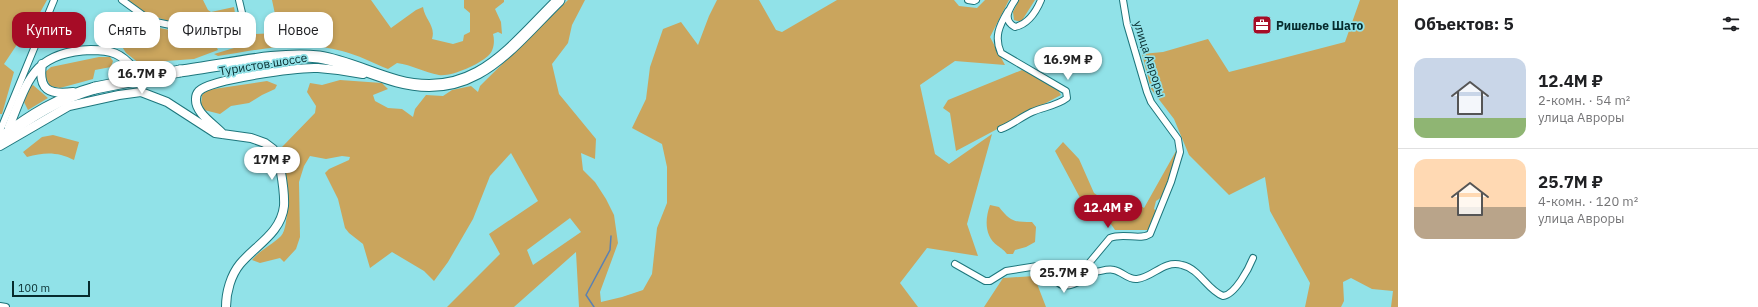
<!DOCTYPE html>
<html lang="ru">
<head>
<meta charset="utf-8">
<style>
	:root { --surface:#fff; --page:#f6f6f6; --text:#202124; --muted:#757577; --line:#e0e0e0; --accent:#a60c26 }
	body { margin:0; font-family:"IBM Plex Sans",sans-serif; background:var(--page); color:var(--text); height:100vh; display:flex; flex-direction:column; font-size:15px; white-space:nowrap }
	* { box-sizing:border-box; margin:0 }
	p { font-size:13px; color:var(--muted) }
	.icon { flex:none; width:22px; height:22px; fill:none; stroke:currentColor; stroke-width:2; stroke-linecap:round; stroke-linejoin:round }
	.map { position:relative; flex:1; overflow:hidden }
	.sheet { display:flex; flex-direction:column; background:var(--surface); width:360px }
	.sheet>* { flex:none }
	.guide { position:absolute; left:12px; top:12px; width:380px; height:36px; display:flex; gap:8px }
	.scale { position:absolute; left:12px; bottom:10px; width:78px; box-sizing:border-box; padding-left:4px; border:2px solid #062b2d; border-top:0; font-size:11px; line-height:14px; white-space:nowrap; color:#062b2d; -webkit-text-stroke:3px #91e2e8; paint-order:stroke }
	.price { position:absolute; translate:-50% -34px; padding:0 9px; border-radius:14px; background:#fff; color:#222; font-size:13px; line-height:26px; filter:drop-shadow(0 1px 2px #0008) }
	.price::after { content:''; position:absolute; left:50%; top:24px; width:12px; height:9px; margin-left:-6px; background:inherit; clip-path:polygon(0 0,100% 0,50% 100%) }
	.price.active { background:var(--accent); color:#fff }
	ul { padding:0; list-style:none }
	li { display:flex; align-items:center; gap:12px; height:100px; padding:0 16px }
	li+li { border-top:1px solid var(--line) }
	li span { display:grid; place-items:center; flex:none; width:112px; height:80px; border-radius:12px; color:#555 }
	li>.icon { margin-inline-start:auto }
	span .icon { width:48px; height:48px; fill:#fffc; stroke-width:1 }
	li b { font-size:17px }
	h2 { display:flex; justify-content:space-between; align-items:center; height:48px; padding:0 16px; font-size:17px }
	.tag { padding:0 14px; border-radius:12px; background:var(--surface); box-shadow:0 2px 6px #0003; font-size:14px; line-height:36px }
	.tag.active { background:var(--accent); color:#fff }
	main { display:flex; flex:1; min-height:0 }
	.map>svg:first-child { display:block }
</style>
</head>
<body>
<main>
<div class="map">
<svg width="1398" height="307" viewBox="0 0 1398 307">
	<rect width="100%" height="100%" fill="#91e2e8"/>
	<path fill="#caa55d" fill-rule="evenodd" d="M0,0h47l-15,27 -16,19 -12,18 10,8 -12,42h-2z
		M128,0h75l5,10 3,2 23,-5 1,6 -7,12 -12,11 -73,-23z
		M272,0h99l20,28 25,-18 7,-3c2,13 13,19 9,32l21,5 10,-3 1,-6 6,-3v-19l-6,-5v-8h40v2l-9,7 6,13 1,12 -4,-2 -5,2c2,7 1,17 -5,22 -10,9 -37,21 -49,19 -15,-3 -27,-10 -42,-12l-9,6c-15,-6 -30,-14 -46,-18 -40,-12 -84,-1 -124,5l-4,-2 30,-9 11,-11 24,-1z
		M568,0h17l-13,25 -4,18 -16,21 7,30 37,45 -1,20 -14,-6 2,17 12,12 11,17 8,16 4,28 -18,49 1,10 21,-5 21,-7 9,-16 5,-46 10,-25v-36l-5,-23 -30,-16 14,-29 4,-32 13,-38 18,-7 17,23 11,-29 8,-16h42l17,30 6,2 55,-32h117l5,6 18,2 8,-8h24l-19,37 15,28 -50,-4 -35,24 15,69 14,10 43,-30 -25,90 11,32 -51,-8 -27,35 18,24h-339l-3,-55 -62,55h-67l53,-53 -11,-20 49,-33 -27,-48 -21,23 -17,43 -25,43 -14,19 -10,-10 -32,-19 -22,16 -7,-24 -14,-11 -4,-5 -7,-29 -13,-26 4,-4 20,-9 1,-3 -8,-1 -16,3 -16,-3 -6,10 -5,16 1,55 -4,12 -12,13 -4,-4 -20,5 -8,-3c8,-10 20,-15 29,-24 11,-12 5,-73 1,-89l33,-34 1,-7 -9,-14 3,-9 12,2 18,-5 42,3 6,6 -15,6 2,6 13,7 14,1 11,8 2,-8 11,-14 17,1 9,-6 19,-4 7,6 2,-6 8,-8zM570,218l11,14 -48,33 -6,-15z
		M1019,0h16l-14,22 -7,-2 -1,-8z
		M1360,0h38v307h-7l2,-16 -21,-2 -21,-11 -8,4 1,19 -3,6h-36l5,-24 -40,-72 -5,-34 -36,18 -40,-40 -15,-36 -23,-30 -9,-35 21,-2 45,-13 21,33 116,-30z
		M132,17l12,8 36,7 10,8 26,6 2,4 -24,9 -55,4 -13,-10 -5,-8 -15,-1 -3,-5 1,-12 5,-5h15z
		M99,57h11l3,4 -2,6 -16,3 -2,9 -33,9 -10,-2 -6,-13 7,-6z
		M1022,70l34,17 5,8 -105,56 -6,-38 -7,-5 5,-8z
		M267,81l10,4 -2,4 -13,6 -13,8 -18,3 -11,8 -16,-4 -3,-5 1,-10 5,-5z
		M33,85l15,13 -20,12 -4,-8 6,-15z
		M53,135l26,7 -5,18c-16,-8 -29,-8 -47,-3l-4,-5 19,-15z
		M1063,142l16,17 15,34 13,9 23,-4 14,10 32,-57 2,6 -16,40 -6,4 -2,8 4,3 -10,18h-33l-13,-19 -16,-2 -31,-58z
		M990,205l9,2c12,15 15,15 33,15l4,5 -1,15 -9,5 -11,3 -2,4h-6c-3,-4 -5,-5 -9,-8 -14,-10 -13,-27 -8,-41z
		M1034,276l12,31h-62l19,-29z"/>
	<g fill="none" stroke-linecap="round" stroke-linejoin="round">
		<path stroke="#5a81b3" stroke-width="1.5" d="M594,307l-8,-12 24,-45 1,-14"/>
		<g stroke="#1d767c" stroke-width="8">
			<path id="street" d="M122,0l29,21 29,6 32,11 12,-2 17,-11 2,-8 -4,-17
				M968,0l6,1 2,-1
				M1015,0c-6,9 -13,20 0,27 13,-3 21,-15 26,-27
				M1123,0l4,24 20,68 4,10 27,37 2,13 -9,30 -21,52c-10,7 -26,-2 -40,4l-20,24 -2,7 2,3c8,1 16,-4 24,-2 9,2 14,10 23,9 17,-2 26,-19 45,-14 18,4 25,25 41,31 12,-1 26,-28 30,-38
				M1001,129c11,-4 20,-12 31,-17 11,-5 25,-6 35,-14l-1,-7 -65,-38c-7,-16 -2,-27 7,-42
				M0,131l54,-131
				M955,264l30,17h5l16,-10 44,-7c1,4 2,11 5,15 9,14 28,2 35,-7
				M0,306l6,1"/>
		</g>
		<g stroke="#1d767c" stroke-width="10">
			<path id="secondary" d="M42,64c-4,26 7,31 31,28
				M9,127c19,-47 24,-75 82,-77 20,0 30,3 43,19
				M223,134c-9,-10 -28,-21 -27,-35 0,-3 1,-6 3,-8 12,-12 100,-24 119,-23 15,1 30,3 45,6
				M0,146l69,-40 50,-11 22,-3 26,10 48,31 36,5 14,5 8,6 6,11c2,14 6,30 5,46 -3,27 -28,39 -44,58 -9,11 -14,28 -14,43"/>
		</g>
		<g stroke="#1d767c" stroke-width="13">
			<path id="highway" d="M180,71c43,-5 97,-19 139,-14 26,4 52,17 78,24 77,21 113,-33 162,-81
				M0,139c30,-23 59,-41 95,-51"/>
		</g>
		<use href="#street" stroke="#fff" stroke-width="6"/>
		<use href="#secondary" stroke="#fff" stroke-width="8"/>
		<use href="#highway" stroke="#fff" stroke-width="11"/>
		<g stroke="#1d767c" stroke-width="13" stroke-linecap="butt">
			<path id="highway-bridge" d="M95,88l85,-17"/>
		</g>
		<use href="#highway-bridge" stroke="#fff" stroke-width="11"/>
	</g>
	<defs>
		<g id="office-square" transform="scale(1)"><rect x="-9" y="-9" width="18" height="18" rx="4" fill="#a60c26" stroke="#91e2e8"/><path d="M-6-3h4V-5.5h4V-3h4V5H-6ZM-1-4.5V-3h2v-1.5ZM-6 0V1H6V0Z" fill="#fff"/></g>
	</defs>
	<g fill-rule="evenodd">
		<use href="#office-square" x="1262" y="25"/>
	</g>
	<g text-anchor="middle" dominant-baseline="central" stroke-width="3.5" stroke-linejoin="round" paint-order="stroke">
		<g font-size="12" font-weight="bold" fill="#062b2d" stroke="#91e2e8" text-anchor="start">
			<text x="1276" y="25">Ришелье Шато</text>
		</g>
		<g font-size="12" fill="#062b2d" stroke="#91e2e8">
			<text transform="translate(1150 59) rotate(72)">улица Авроры</text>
			<text transform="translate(263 64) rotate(-9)">Туристов шоссе</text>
		</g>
	</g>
</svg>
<div class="scale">100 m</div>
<b class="price" style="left:1068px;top:81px">16.9M ₽</b>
<b class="price" style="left:142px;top:95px">16.7M ₽</b>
<b class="price" style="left:272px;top:181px">17M ₽</b>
<b class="price active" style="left:1108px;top:229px">12.4M ₽</b>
<b class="price" style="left:1064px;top:294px">25.7M ₽</b>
<div class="guide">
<a class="tag active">Купить</a>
<a class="tag">Снять</a>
<a class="tag">Фильтры</a>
<a class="tag">Новое</a>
</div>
</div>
<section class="sheet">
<h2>Объектов: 5<svg class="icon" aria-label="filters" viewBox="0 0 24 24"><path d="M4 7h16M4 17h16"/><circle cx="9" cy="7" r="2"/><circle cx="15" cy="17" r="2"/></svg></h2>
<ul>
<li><span style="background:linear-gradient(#c9d6e8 75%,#8fb573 0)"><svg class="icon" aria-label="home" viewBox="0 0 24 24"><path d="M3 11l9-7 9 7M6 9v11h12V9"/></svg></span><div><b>12.4M ₽</b><p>2-комн. · 54 m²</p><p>улица Авроры</p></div></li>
<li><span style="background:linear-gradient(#ffd9b3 60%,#b9a48a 0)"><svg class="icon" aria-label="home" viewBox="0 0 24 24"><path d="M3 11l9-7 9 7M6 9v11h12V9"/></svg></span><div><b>25.7M ₽</b><p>4-комн. · 120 m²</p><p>улица Авроры</p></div></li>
</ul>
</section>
</main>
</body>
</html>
